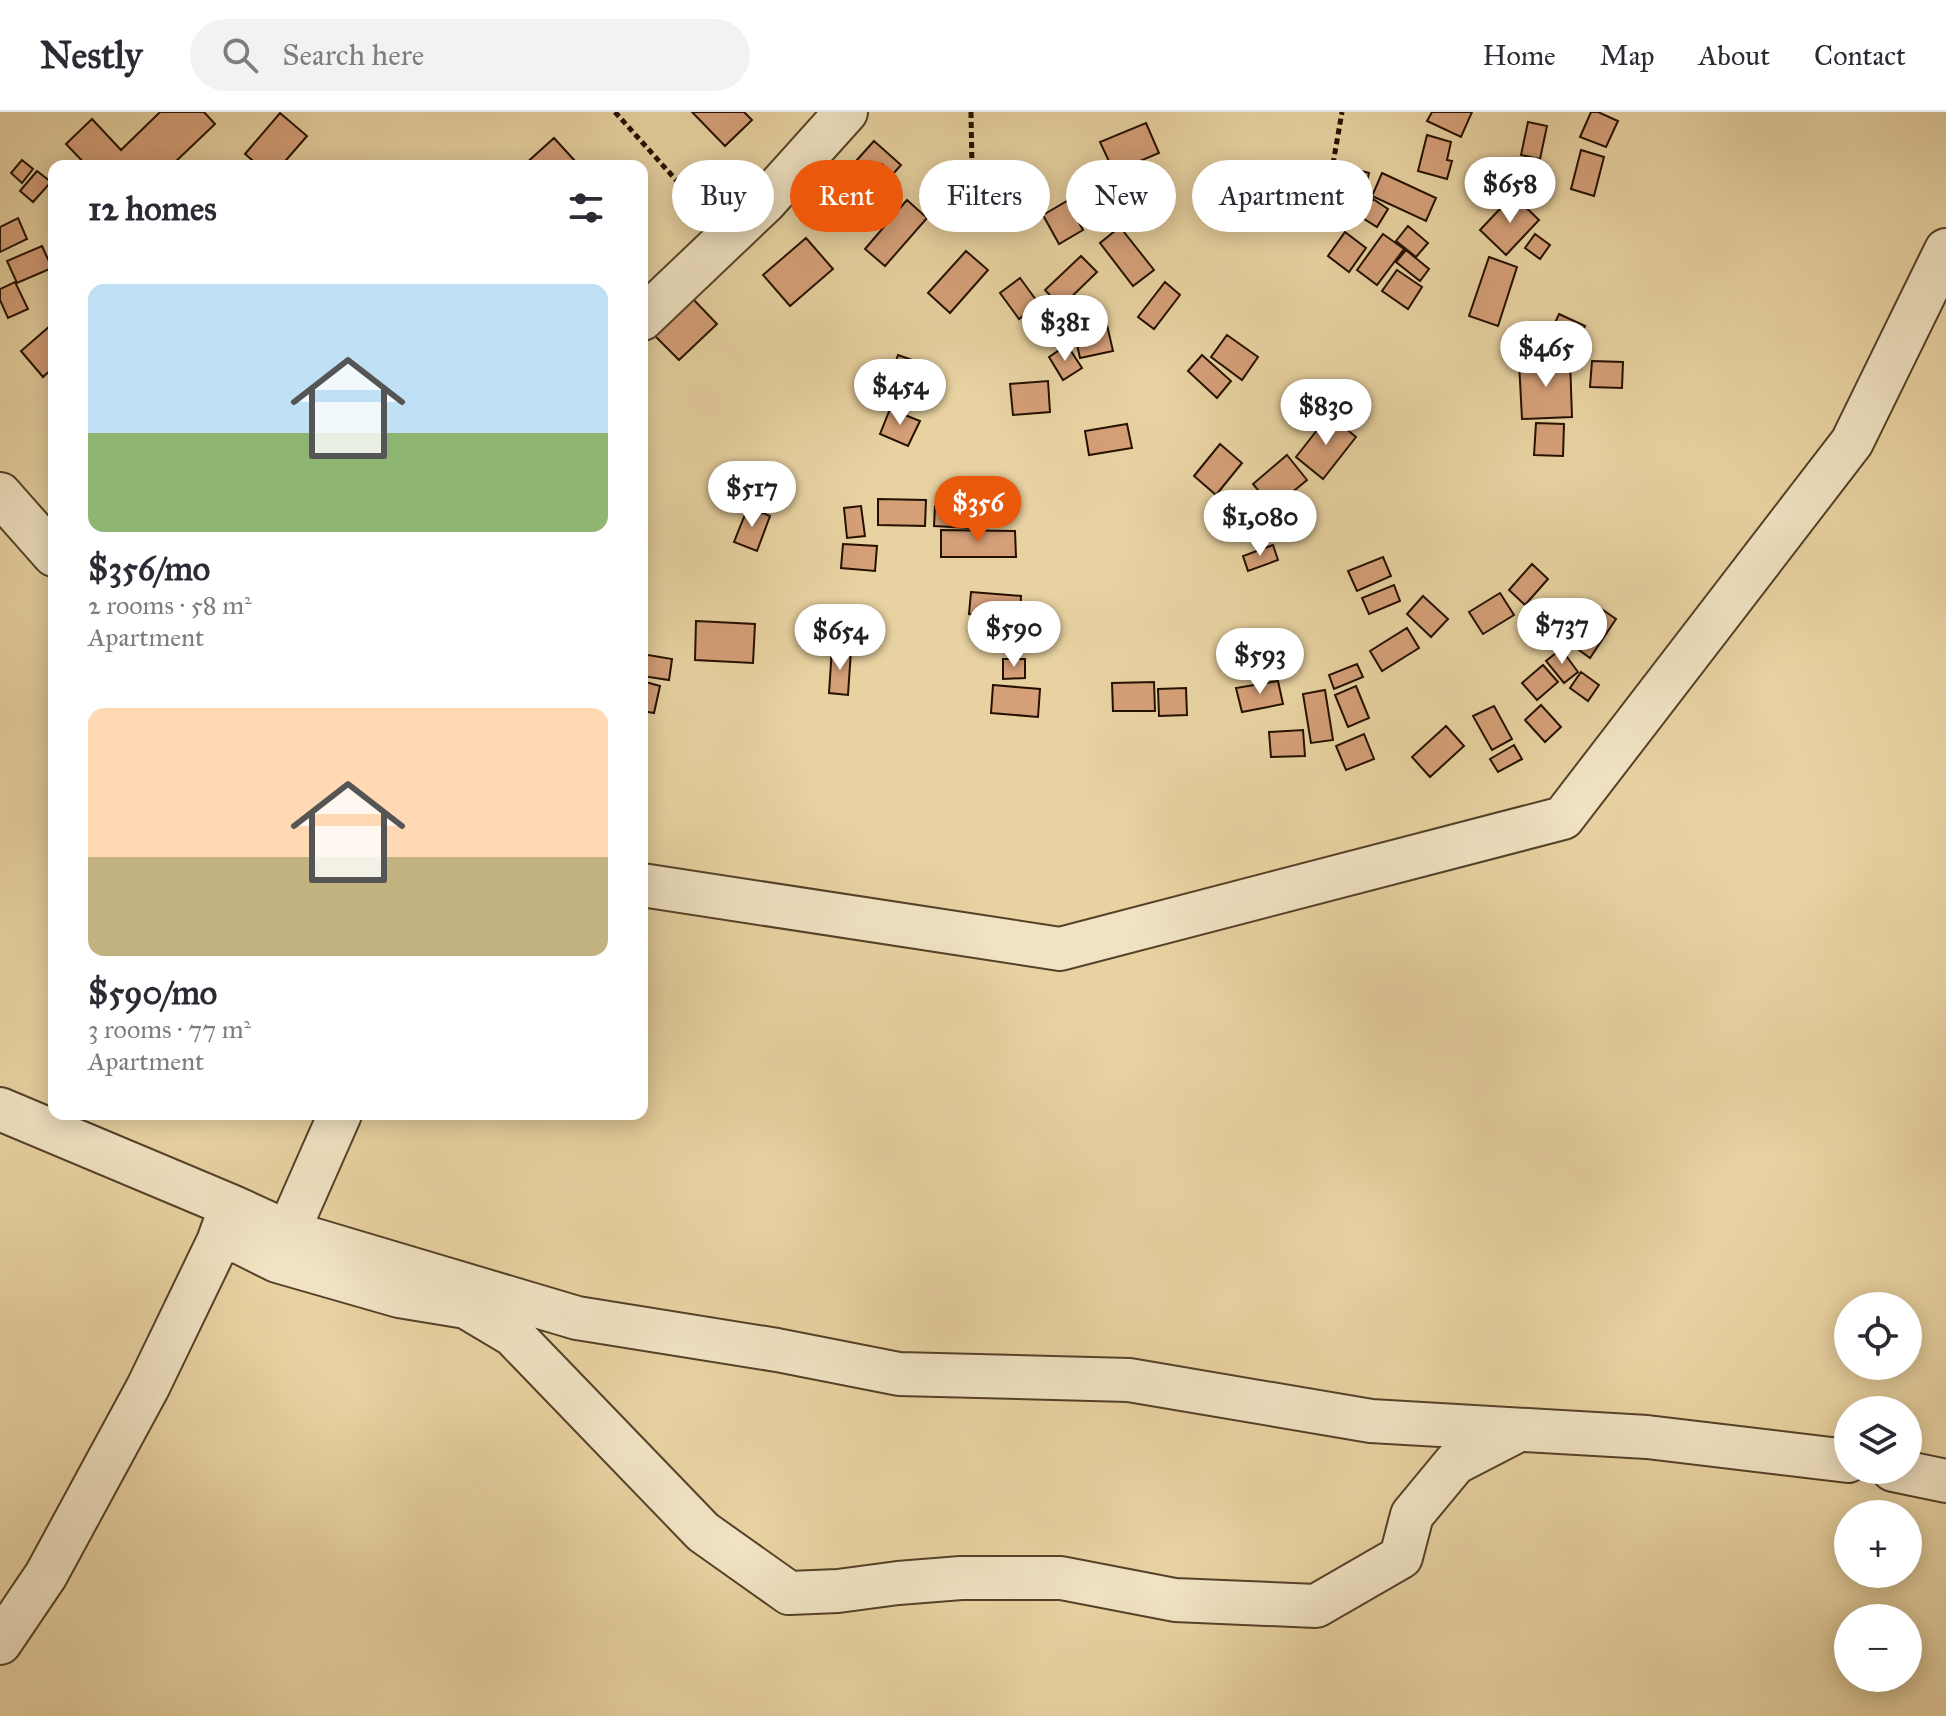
<!DOCTYPE html>
<html lang="en">
<head>
<meta charset="utf-8">
<style>
	:root { --surface:#fff; --page:#f2f2f3; --text:#2b2b33; --muted:#7c7c81; --line:#e1e1e2; --accent:#ea580c }
	body { margin:0; font-family:"IM FELL Great Primer",serif; background:var(--page); color:var(--text); height:100vh; display:flex; flex-direction:column; font-size:30px; white-space:nowrap }
	* { box-sizing:border-box; margin:0 }
	p { font-size:26px; color:var(--muted) }
	.icon { flex:none; width:44px; height:44px; fill:none; stroke:currentColor; stroke-width:2; stroke-linecap:round; stroke-linejoin:round }
	.map { position:relative; flex:1; overflow:hidden }
	.side { position:absolute; left:48px; top:48px; width:600px; height:960px; display:flex; flex-direction:column; background:var(--surface); border-radius:16px; box-shadow:0 4px 20px #0003 }
	.side>* { flex:none }
	.banner { position:absolute; left:672px; top:48px; width:760px; height:72px; display:flex; gap:16px }
	.buttons { position:absolute; left:1834px; top:1180px; display:grid; gap:16px }
	.buttons a { display:grid; place-items:center; width:88px; height:88px; border-radius:50%; background:var(--surface); box-shadow:0 4px 20px #0003; font-size:40px }
	.price { position:absolute; translate:-50% -68px; padding:0 18px; border-radius:28px; background:#fff; color:#222; font-size:26px; line-height:52px; filter:drop-shadow(0 2px 4px #0008) }
	.price::after { content:''; position:absolute; left:50%; top:48px; width:24px; height:18px; margin-left:-12px; background:inherit; clip-path:polygon(0 0,100% 0,50% 100%) }
	.price.active { background:var(--accent); color:#fff }
	ul { padding:0; list-style:none }
	li { display:grid; align-content:center; gap:16px; height:424px; padding:0 40px }
	li span { display:grid; place-items:center; height:248px; border-radius:16px; color:#555 }
	li>.icon { margin-inline-start:auto }
	span .icon { width:144px; height:144px; fill:#fffc; stroke-width:1 }
	li b { font-size:34px }
	h2 { display:flex; justify-content:space-between; align-items:center; height:96px; padding:0 40px; font-size:34px }
	.chip { padding:0 28px; border-radius:36px; background:var(--surface); box-shadow:0 4px 20px #0003; font-size:28px; line-height:72px }
	.chip.active { background:var(--accent); color:#fff }
	header { display:flex; align-items:center; gap:48px; box-sizing:border-box; height:112px; padding:0 40px; background:var(--surface); border-bottom:2px solid var(--line) }
	header strong { font-size:38px }
	nav { display:flex; gap:44px; margin-inline-start:auto; font-size:28px }
	.search { width:560px; height:72px; background:var(--page); display:flex; align-items:center; gap:20px; box-sizing:border-box; padding:0 28px; border-radius:44px; color:var(--muted); font-size:30px }
	.map>svg:first-child { display:block }
</style>
</head>
<body>
<header>
<strong>Nestly</strong>
<div class="search"><svg class="icon" aria-label="search" viewBox="0 0 24 24"><circle cx="10" cy="10" r="6"/><path d="M15 15l6 6"/></svg>Search here</div>
<nav><a>Home</a><a>Map</a><a>About</a><a>Contact</a></nav>
</header>
<div class="map">
<svg width="1946" height="1604" viewBox="0 0 1946 1604">
	<rect width="100%" height="100%" fill="#e8d2a1"/>
	<filter id="stains"><feTurbulence type="fractalNoise" baseFrequency=".0025" numOctaves="4"/><feColorMatrix values="0 0 0 0 .2 0 0 0 0 .09 0 0 0 0 .02 0 0 0 .5 -.17"/></filter>
	<radialGradient id="worn" r=".72"><stop offset=".6" stop-color="#630" stop-opacity="0"/><stop offset="1" stop-color="#630" stop-opacity=".3"/></radialGradient>
	<path fill="#d59f78" stroke="#241100" stroke-width="2" d="M160,0h44l11,12 -44,42h-84l-21,-22 26,-25 29,31z
		M692,0h52l8,8 -27,26z
		M1432,0h40l-11,25 -34,-16z
		M1591,0h7l20,9 -12,26 -26,-10z
		M280,1l27,23 -26,30h-22l-14,-12z
		M1528,10l19,4 -7,33 -19,-4z
		M1146,11l13,30 -45,19 -14,-30z
		M1427,23l24,7 -4,18 5,1 -5,18 -29,-8z
		M554,26l21,23 -6,5h-46z
		M874,29l27,24 -8,9 -11,-10 -10,11 -16,-14z
		M1581,38l23,7 -10,39 -23,-7z
		M22,48l11,9 -11,14 -11,-10z
		M1347,55l22,6 -9,38 -22,-5z
		M37,59l14,11 -18,20 -13,-11z
		M1382,61l54,25 -10,23 -54,-25z
		M1138,63l12,23 -25,14 -12,-24z
		M848,64l19,18 -26,28 -20,-18z
		M1513,83l26,25 -33,35 -26,-25z
		M1373,87l15,10 -11,18 -16,-10z
		M907,88l20,18 -42,48 -20,-17z
		M1067,89l16,29 -24,14 -16,-29z
		M18,106l9,21 -27,13v-25z
		M1408,114l20,17 -12,14 -20,-16z
		M1120,115l34,43 -21,16 -33,-43z
		M1345,120l21,16 -17,24 -21,-16z
		M1383,122l21,15 -27,36 -20,-15z
		M1535,122l15,11 -10,14 -15,-11z
		M806,126l27,31 -43,37 -27,-31z
		M42,134l10,22 -35,15 -10,-22z
		M1406,138l23,19 -9,12 -24,-19z
		M966,139l22,19 -38,43 -22,-20z
		M1081,144l16,16 -36,35 -16,-17z
		M1489,145l28,10 -19,59 -29,-10z
		M1397,158l25,17 -14,22 -26,-18z
		M1020,166l19,26 -20,15 -19,-26z
		M15,170l13,27 -20,9 -8,-18v-11z
		M1165,170l15,13 -26,34 -16,-12z
		M693,187l24,25 -38,36 -24,-24z
		M1559,202l26,12 -13,29 -26,-12z
		M1107,213l6,26 -33,7 -6,-27z
		M50,214l4,5v36l-11,10 -22,-26z
		M1227,223l31,22 -16,23 -31,-23z
		M1067,233l15,23 -19,12 -14,-23z
		M898,243l23,8 -13,39 -23,-9z
		M1202,243l29,26 -14,17 -29,-27z
		M1570,248l2,57 -50,2 -3,-57z
		M1592,249l31,1 -1,26 -32,-1z
		M1048,269l2,31 -37,3 -3,-31z
		M890,297l30,12 -12,25 -28,-12z
		M1329,303l27,22 -33,42 -27,-22z
		M1536,311l28,1 -1,32 -29,-1z
		M1127,312l5,24 -43,7 -4,-24z
		M1220,332l22,19 -26,32 -22,-19z
		M1287,343l20,25 -34,28 -20,-24z
		M878,387l48,1 -1,26 -47,-1z
		M861,394l4,30 -18,2 -3,-30z
		M935,394l36,2 -1,20 -36,-2z
		M748,395l22,9 -13,35 -23,-9z
		M941,418l74,1 1,26h-75z
		M843,432l34,2 -2,25 -34,-3z
		M1273,433l5,15 -30,11 -5,-15z
		M1383,445l8,19 -34,15 -9,-20z
		M1532,452l16,15 -23,26 -16,-15z
		M1394,473l6,16 -31,13 -7,-16z
		M971,480l50,4 -1,23 -51,-5z
		M1500,481l14,22 -31,19 -14,-22z
		M1423,484l25,23 -17,18 -24,-23z
		M1590,489l26,18 -26,39 -26,-19z
		M696,509l59,3 -2,39 -58,-3z
		M1407,516l12,20 -37,23 -12,-20z
		M832,536l19,2 -3,45 -19,-2z
		M1561,537l17,23 -14,11 -18,-22z
		M642,542l30,5 -3,21 -27,-4z
		M1003,547h22v19l-22,1z
		M1357,552l6,13 -29,12 -5,-14z
		M1543,553l15,17 -21,18 -15,-17z
		M1581,560l18,13 -11,16 -18,-13z
		M642,569l18,5 -6,27 -12,-2z
		M1278,569l5,23 -41,8 -6,-24z
		M1154,570l1,29h-42l-1,-28z
		M993,573l47,4 -2,28 -47,-4z
		M1356,574l13,32 -21,9 -13,-32z
		M1186,576l1,27 -28,1 -1,-27z
		M1325,578l8,50 -22,3 -8,-49z
		M1541,593l20,22 -16,15 -20,-22z
		M1494,594l18,33 -20,11 -19,-34z
		M1446,614l18,20 -34,31 -18,-20z
		M1303,618l2,26 -34,1 -2,-25z
		M1364,622l10,25 -28,11 -10,-24z
		M1514,633l8,14 -24,13 -8,-13z"/>
	<g fill="none" stroke-linecap="round" stroke-linejoin="round">
		<g stroke="#554128" stroke-width="46">
			<path id="minor" d="M642,207l123,-117 81,-90
				M0,382l54,61
				M642,773l418,64 503,-131 289,-376 94,-192
				M0,997l231,97 57,26 289,86 200,32 122,24 230,6 242,41 276,16 201,24
				M288,1120l52,-118
				M218,1130l19,-1 40,20 122,35 67,11 47,28 190,197 86,61 49,-2 60,-8 63,-5h100l114,22 141,6 85,-49 11,-42 43,-52 64,-33
				M1893,1358l53,11
				M0,1531l46,-68 102,-188 70,-145 10,-28"/>
		</g>
		<path stroke="#241100" stroke-width="5" stroke-dasharray="6 4" stroke-linecap="butt" d="M615,0l88,98
			M971,0l2,113
			M1333,52l9,-52"/>
		<use href="#minor" stroke="#f0e2c2" stroke-width="42"/>
	</g>
	<rect width="100%" height="100%" filter="url(#stains)"/>
	<rect width="100%" height="100%" fill="url(#worn)"/>
</svg>
<div class="buttons">
<a><svg class="icon" aria-label="locate" viewBox="0 0 24 24"><circle cx="12" cy="12" r="6"/><path d="M12 2v4M12 18v4M2 12h4M18 12h4"/></svg></a>
<a><svg class="icon" aria-label="layers" viewBox="0 0 24 24"><path d="M12 4l9 5-9 5-9-5zM3 14l9 5 9-5"/></svg></a>
<a>+</a>
<a>−</a>
</div>
<b class="price" style="left:1510px;top:113px">$658</b>
<b class="price" style="left:1065px;top:251px">$381</b>
<b class="price" style="left:1546px;top:277px">$465</b>
<b class="price" style="left:900px;top:315px">$454</b>
<b class="price" style="left:1326px;top:335px">$830</b>
<b class="price" style="left:752px;top:417px">$517</b>
<b class="price active" style="left:978px;top:432px">$356</b>
<b class="price" style="left:1260px;top:446px">$1,080</b>
<b class="price" style="left:1562px;top:554px">$737</b>
<b class="price" style="left:1014px;top:557px">$590</b>
<b class="price" style="left:840px;top:560px">$654</b>
<b class="price" style="left:1260px;top:584px">$593</b>
<div class="banner">
<a class="chip">Buy</a>
<a class="chip active">Rent</a>
<a class="chip">Filters</a>
<a class="chip">New</a>
<a class="chip">Apartment</a>
</div>
<section class="side">
<h2>12 homes<svg class="icon" aria-label="filters" viewBox="0 0 24 24"><path d="M4 7h16M4 17h16"/><circle cx="9" cy="7" r="2"/><circle cx="15" cy="17" r="2"/></svg></h2>
<ul>
<li><span style="background:linear-gradient(#bfe0f5 60%,#8fb573 0)"><svg class="icon" aria-label="home" viewBox="0 0 24 24"><path d="M3 11l9-7 9 7M6 9v11h12V9"/></svg></span><div><b>$356/mo</b><p>2 rooms · 58 m²</p><p>Apartment</p></div></li>
<li><span style="background:linear-gradient(#ffd9b3 60%,#c2b280 0)"><svg class="icon" aria-label="home" viewBox="0 0 24 24"><path d="M3 11l9-7 9 7M6 9v11h12V9"/></svg></span><div><b>$590/mo</b><p>3 rooms · 77 m²</p><p>Apartment</p></div></li>
</ul>
</section>
</div>
</body>
</html>
